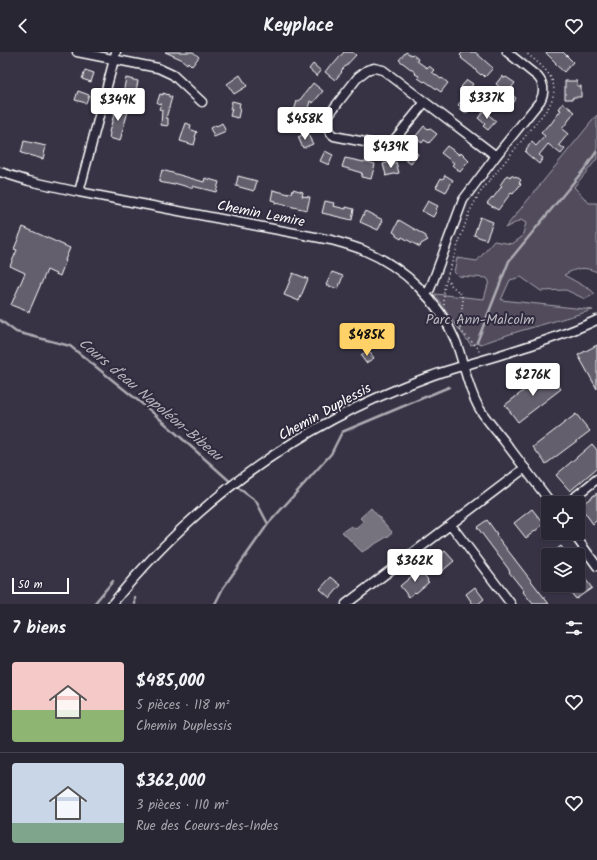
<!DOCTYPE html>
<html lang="fr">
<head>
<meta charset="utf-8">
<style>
	:root { --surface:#292634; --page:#353240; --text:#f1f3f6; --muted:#a5a5ac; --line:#45434f; --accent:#ffd166 }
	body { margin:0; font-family:Kalam,sans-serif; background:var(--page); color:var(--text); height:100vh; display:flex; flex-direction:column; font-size:15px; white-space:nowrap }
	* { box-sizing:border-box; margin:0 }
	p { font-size:13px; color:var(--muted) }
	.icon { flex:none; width:22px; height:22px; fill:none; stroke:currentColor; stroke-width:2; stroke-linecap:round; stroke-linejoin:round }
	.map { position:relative; height:552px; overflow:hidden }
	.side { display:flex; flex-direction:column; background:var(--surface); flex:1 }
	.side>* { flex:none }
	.tools { position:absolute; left:541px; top:444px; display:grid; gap:8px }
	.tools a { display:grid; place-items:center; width:44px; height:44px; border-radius:4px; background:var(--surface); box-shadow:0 1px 3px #0004,0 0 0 1px var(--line); font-size:20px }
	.scale { position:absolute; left:12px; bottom:10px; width:57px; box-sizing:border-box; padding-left:4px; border:2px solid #fff; border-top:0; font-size:11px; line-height:14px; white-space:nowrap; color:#fff; -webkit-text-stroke:3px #2f2a3d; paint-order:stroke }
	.price { position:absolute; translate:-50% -34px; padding:0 9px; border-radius:4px; background:#fff; color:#222; font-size:13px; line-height:26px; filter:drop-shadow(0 1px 2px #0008) }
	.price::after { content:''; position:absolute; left:50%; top:24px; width:12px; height:9px; margin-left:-6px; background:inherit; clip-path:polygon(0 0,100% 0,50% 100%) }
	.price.current { background:var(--accent); color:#111 }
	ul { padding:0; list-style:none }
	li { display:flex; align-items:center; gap:12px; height:100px; padding:0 12px }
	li+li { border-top:1px solid var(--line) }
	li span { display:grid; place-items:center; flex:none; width:112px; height:80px; border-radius:4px; color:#555 }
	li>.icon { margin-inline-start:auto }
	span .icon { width:48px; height:48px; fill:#fffc; stroke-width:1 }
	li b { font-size:17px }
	h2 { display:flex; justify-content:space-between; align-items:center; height:48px; padding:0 12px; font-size:17px }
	header { display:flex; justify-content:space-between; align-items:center; height:52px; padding:0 12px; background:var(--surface); font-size:18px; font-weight:700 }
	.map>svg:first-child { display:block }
</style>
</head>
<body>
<header><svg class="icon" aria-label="back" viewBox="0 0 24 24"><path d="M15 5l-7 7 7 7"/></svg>Keyplace<svg class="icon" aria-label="heart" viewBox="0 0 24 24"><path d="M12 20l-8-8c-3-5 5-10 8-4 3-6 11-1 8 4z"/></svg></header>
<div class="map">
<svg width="597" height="552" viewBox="0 0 597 552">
	<rect width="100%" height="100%" fill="#373345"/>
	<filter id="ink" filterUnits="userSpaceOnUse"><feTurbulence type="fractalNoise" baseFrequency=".025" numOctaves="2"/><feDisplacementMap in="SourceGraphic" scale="8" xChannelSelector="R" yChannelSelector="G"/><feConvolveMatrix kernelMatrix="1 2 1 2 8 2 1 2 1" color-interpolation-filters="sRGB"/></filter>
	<g filter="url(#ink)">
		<path fill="#514c5c" stroke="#a8a6ae" d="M597,63v44l-23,28 15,16h8v69c-13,-6 -21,-4 -33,3l27,15 4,4 -10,5 -19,-9 -25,1 -20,-14 -11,3 -9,20 92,10 -80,23 -32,11 -2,-1 -8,2 -25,-33 -11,-18 49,5 5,-18 -2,-3 -29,-2 -4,-4 3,-14 20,3 17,-20 18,3 10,-7 4,-14 -5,-3 -16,8z"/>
		<path fill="#76737f" stroke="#adabb2" d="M371,456l21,24 -2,3 -28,17 -20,-20 9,-6 5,3 7,-8 -3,-3z"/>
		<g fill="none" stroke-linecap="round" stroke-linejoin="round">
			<path stroke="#adabb2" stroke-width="2.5" d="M0,268l16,12 54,14 81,65 82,73 23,17 12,23
				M477,290l32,-81 77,-94 11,-16
				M135,546v6
				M94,552l19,-23
				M215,552l8,-16 45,-64 63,-70 11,-22 107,-45"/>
		</g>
		<path fill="#635f6d" stroke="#fff" d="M165,0h28l6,5 -7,9 -4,-4 -1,2 -6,-5z
			M344,0h8l4,3 -15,16 1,1 -7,8 -10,-8 6,-8 2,1z
			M406,0l5,3 1,-1 6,5 -1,2 10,7 2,-2 5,4 -2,2 9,7 1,-1 6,5 -7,9 -16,-11 -1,1 -6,-4 1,-2 -4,-2 1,-1 -17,-13z
			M463,0h12l18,16 -8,9 -3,-3 -1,1 -6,-5v-1l-14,-11 1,-1 -2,-2z
			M545,0h18l10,10 -9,10 -9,-8 1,-1z
			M313,12l8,7 -4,5 -8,-7z
			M85,18l9,3 -3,9 -9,-3z
			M240,23l7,11 -13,8 -7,-10z
			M502,24l3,2 1,-1 9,6 -8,10 -11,-9z
			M126,26l12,3 -3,15 -12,-3z
			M467,28l6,4 -6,8 -6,-5z
			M565,29h12v5h4v11h-8v2h-8z
			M313,31l10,8 -10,12 -3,-2 -3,11 -2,-1 -2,6 -10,-3 4,-13h2z
			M78,39l11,4 -3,8 -11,-3z
			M163,41l6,2v2h3l-6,21h2v8l-7,-1 1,-15 -3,-1 2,-5 -4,-1 3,-9 3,1z
			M511,42l5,4 -6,8 -5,-4z
			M464,45l10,8 -8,9 -7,-5 2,-2 -3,-2z
			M232,49l8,2 -1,5h1l-2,10 -8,-2 2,-7h-2z
			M563,51l12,9 -13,17 6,5 -9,11 6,4 -4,5 -13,-10 -9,11 4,3 -4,6 -14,-12 2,-3h-1l6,-7 4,4 9,-10 -4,-3 8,-9 1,1 11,-15 -2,-1z
			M117,52l12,4 -6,21 -3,12 -11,-3 1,-5 -1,-1z
			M484,59l12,10 -8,9 -5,-4 2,-2 -7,-6z
			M186,71l5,2 -1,4 7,3 -2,5 1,1 -2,7 -14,-4z
			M222,71l4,9 -12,5 -4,-9 6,-3 1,1z
			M424,74l4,3 1,-1 8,6 -8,9 -5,-3 -2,3 -7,-6z
			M307,81l6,11 -10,4 -5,-11z
			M24,89l22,5 -3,13 -22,-6z
			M447,94l13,9 1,-2 8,8 -9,11 -8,-7 2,-2 -13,-10z
			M410,97l8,5 -7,10 -11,-8 5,-6 2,2z
			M325,99l8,4 -4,10 -9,-4z
			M345,106l19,4v-1l11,3 -4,15 -10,-2 1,-4 -20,-6z
			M390,110l1,6 5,-6 3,11 -14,3 1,-1 -3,-11z
			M162,118l42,12 1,-4 14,4 -3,10 -24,-6v2l-18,-5v2l-15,-3z
			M445,123l8,5 -7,12 -10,-5 5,-9 2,1z
			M507,123l3,2 1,-2 4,2 1,-1 5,4 -2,3 2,1 -8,10 -2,-1 -13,17 -11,-7 5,-6 1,1 9,-12 -2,-1z
			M238,124l19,5 -3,10 -18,-5z
			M293,137l10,3 -1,4 8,1 -3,13 -32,-7v-2l-4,-1 2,-10 16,4v-1h3z
			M325,149l9,2 -1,3 13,3v-2l8,2 -2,11 -30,-7z
			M428,149l10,5 -2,3 1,1 -4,7 -11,-6z
			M365,159l18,9 -5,10 -18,-8z
			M480,165l13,5 -7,18 -12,-5z
			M399,168l27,16v2l2,2 -7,4 -1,3 -18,-10 -1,2 -5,-3v-2l-3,-2z
			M23,175l47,21 -5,12h1l-6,16 -13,-6 -18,42 -18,-7 14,-32 -15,-7 7,-16 -3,-1z
			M332,220l11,4 -5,13 -12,-4z
			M293,221l15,6 -9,22 -15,-6z
			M376,271l8,10 -11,9 -9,-10z
			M597,293v44l-19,-34z
			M368,298l6,8 -8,5 -5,-7z
			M548,320l13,17 -43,33 -13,-17z
			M576,362l14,17 -44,33 -13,-17z
			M592,392l5,6v18l-27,23 -14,-16z
			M597,441v27l-4,4 -13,-18z
			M532,457l12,15 -18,14 -12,-15z
			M487,468l10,14 -1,1 53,69h-16l-10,-12 1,-1 -15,-19 1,-1 -33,-44z
			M561,494l7,9h-19z
			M445,499l9,10 -13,11 -9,-11z
			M420,517l8,11 -1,1 2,1 -13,11 -1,-1 -6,5 -9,-11z
			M578,517l14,19 -16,11 -11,-14h13z
			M331,525l10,8 -11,13 -10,-9z
			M475,535l9,12 -6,5h-5l-7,-10z"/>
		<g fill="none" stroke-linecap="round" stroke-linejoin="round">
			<g stroke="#fff" stroke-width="11">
				<path id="minor" d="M77,0l81,16 15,7 29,27
					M425,50l-31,38 -10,5h-4l-46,-9c-6,-4 -9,-11 -7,-19l31,-40 9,-7 7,-2 9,2 42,32 71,54
					M0,120l29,9 50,11 252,48c11,3 22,6 32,10 41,17 76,51 93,92 8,21 11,44 22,64 7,13 18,24 27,36 15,20 31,41 46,61
					M79,140l37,-140
					M426,242l4,-5 33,-89 33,-44 44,-55c5,-9 4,-17 -2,-24l-31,-25
					M567,451l30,-24
					M451,473l60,79
					M573,481l24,33
					M112,552c85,-105 189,-181 316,-227 24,-9 50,-15 75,-23 32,-10 64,-20 94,-34
					M346,552l179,-136"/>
			</g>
			<path stroke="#fff" stroke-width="1.5" stroke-dasharray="1 3" stroke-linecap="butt" d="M447,226l4,7 10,9 2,6 -2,16 -2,5 2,9
				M444,253v-16l4,-15 21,-61 10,-19 69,-86c16,-28 -4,-40 -23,-56
				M460,278l18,18 1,4"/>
			<use href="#minor" stroke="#2f2a3d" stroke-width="8"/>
		</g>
	</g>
	<g text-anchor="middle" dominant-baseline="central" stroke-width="4" stroke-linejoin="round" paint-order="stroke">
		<g font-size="14" fill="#fff" stroke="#2f2a3d">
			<text transform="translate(261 162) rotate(11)">Chemin Lemire</text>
			<text transform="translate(325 360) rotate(-29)">Chemin Duplessis</text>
		</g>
		<g font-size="14" fill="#b9b7be" stroke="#2f2a3d">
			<text x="480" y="268">Parc Ann-Malcolm</text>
		</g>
		<g font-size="15" font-style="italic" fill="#b4b2b9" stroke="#2f2a3d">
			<text transform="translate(150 348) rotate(40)">Cours d'eau Napoléon-Bibeau</text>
		</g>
	</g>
</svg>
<div class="tools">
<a><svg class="icon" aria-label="locate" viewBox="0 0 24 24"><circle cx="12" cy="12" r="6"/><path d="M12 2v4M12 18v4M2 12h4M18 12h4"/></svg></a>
<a><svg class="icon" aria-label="layers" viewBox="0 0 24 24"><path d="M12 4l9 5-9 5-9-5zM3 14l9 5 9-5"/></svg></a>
</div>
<div class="scale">50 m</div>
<b class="price" style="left:487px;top:68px">$337K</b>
<b class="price" style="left:118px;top:70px">$349K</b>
<b class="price" style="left:305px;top:89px">$458K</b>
<b class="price" style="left:391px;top:117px">$439K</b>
<b class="price current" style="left:367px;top:305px">$485K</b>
<b class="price" style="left:533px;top:345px">$276K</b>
<b class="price" style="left:415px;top:531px">$362K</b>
</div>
<section class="side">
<h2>7 biens<svg class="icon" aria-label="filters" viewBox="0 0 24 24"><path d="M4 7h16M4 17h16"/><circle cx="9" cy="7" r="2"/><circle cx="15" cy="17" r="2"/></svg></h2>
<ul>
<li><span style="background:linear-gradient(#f6c9c9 60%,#8fb573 0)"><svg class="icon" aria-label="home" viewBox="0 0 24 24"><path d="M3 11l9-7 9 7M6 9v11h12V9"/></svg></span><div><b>$485,000</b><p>5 pièces · 118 m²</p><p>Chemin Duplessis</p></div><svg class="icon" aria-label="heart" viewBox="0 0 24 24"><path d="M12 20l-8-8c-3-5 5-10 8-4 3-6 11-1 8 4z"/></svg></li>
<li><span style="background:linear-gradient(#c9d6e8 75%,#7fa58c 0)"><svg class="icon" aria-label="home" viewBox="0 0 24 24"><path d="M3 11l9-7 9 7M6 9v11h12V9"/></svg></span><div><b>$362,000</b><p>3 pièces · 110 m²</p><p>Rue des Coeurs-des-Indes</p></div><svg class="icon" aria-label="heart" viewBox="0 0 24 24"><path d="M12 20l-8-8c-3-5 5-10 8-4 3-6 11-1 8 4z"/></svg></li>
</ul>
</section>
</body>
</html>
